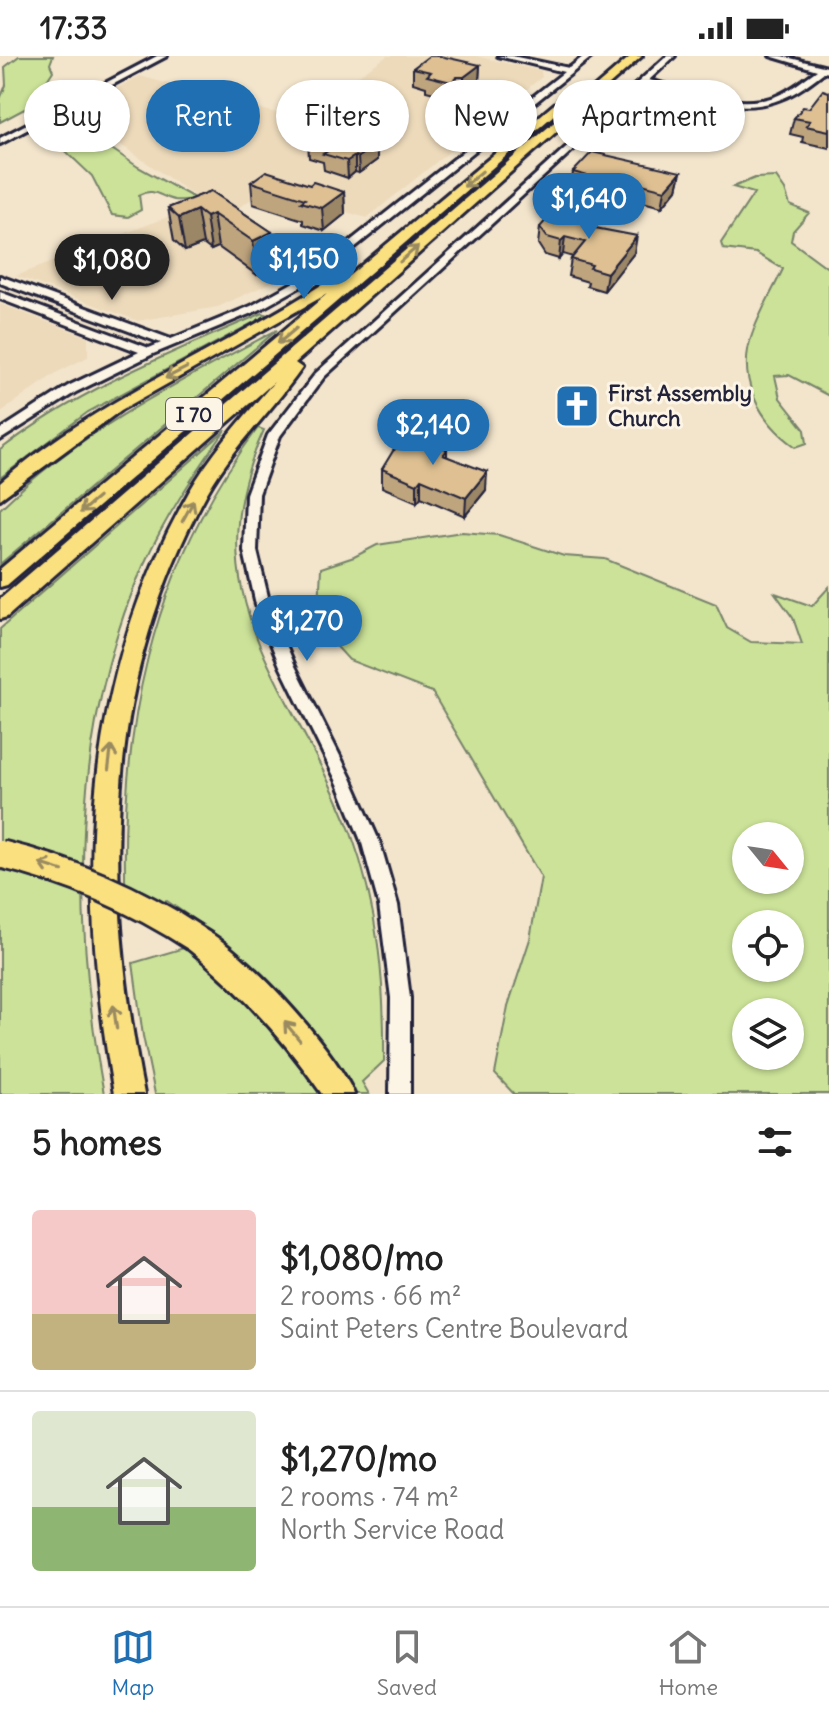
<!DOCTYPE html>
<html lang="en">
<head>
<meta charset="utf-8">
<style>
	:root { --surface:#fff; --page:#f6f6f6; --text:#222; --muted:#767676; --line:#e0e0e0; --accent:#1f6fb2 }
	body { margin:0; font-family:Delius,sans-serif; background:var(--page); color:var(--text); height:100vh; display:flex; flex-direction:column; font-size:30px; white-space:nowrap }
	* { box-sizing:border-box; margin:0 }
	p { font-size:26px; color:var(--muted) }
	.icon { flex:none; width:44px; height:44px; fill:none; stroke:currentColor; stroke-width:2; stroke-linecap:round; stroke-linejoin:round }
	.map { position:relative; height:1038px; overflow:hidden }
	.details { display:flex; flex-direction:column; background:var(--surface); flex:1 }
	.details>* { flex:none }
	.banner { position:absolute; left:24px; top:24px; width:782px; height:72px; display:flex; gap:16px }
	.needle { width:52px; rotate:120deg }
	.buttons { position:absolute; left:732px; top:766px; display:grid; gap:16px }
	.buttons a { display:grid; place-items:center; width:72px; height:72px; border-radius:50%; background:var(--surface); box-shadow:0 2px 6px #0004; font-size:40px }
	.price { position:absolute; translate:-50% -68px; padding:0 18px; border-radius:28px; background:var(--accent); color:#fff; font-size:26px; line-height:52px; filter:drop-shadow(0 2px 4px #0008) }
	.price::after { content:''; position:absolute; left:50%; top:48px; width:24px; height:18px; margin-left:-12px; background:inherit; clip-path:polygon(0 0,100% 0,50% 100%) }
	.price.on { background:#222; color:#fff }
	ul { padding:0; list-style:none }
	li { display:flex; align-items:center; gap:24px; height:200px; padding:0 32px }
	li+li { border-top:2px solid var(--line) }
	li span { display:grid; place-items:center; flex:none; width:224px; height:160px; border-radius:8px; color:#555 }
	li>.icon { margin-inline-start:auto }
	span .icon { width:96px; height:96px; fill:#fffc; stroke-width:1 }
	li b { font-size:34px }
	h2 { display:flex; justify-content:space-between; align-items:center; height:96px; padding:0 32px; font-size:34px }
	.tag { padding:0 28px; border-radius:36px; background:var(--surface); box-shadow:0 2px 6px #0004; font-size:28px; line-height:72px }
	.tag.on { background:var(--accent); color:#fff }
	.status { display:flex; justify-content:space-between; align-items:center; height:56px; padding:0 40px; background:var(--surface); direction:ltr }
	.status svg { height:22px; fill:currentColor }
	.tabs { display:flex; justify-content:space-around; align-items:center; height:112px; border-top:2px solid var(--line); background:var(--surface); font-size:22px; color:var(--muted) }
	.tabs a { display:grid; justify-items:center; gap:4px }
	.tabs .on { color:var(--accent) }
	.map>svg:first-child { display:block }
</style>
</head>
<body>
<div class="status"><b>17:33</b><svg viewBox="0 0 49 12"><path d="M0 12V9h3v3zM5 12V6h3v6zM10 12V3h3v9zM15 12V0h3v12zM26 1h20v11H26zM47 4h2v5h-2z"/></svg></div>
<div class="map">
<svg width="829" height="1038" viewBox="0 0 829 1038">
	<rect width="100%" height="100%" fill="#f3e5cc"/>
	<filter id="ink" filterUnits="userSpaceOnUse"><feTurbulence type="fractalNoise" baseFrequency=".0125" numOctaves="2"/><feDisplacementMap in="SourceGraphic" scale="16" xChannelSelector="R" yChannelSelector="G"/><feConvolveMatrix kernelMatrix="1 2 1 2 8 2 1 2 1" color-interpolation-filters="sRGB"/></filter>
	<g filter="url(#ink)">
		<path fill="#eddabb" d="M387,0h89l65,15 1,6 -175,141 -101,-29 -41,28 -153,-106 68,-35 155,42z
			M203,147l97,66 -82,38 -80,14 -122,-45z
			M0,248l88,33v20l-32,16 -56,40z"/>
		<path fill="#cbe298" stroke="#76826a" stroke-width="2" fill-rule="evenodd" d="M19,0h34l-3,8 3,7 -9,14 7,6 -2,5 -49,26v-23l6,-14 -1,-18z
			M65,65h6l67,46 58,32c-7,0 -15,2 -22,1 -14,-3 -20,-13 -35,-5l2,15 -13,7 -16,-2 -20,-39 -41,-39 -3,-6z
			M776,121l9,13 5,15 19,8 -16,18 -2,10 38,28v127l-40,-21 -14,1 5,22 25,32 2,13 -11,4c-37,-26 -61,-69 -43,-115 8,-22 20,-42 30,-63l-27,-16 -33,-4 -2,-6 33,-50 -21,-6 22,-9z
			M263,257l4,2 -179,97 -88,66v-28c81,-62 171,-97 263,-137z
			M277,274l-277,234v-55c81,-79 178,-127 277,-179z
			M258,372l6,2c-77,168 30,255 87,403 27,74 34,149 33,228l-22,21 7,12h-15c-50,-78 -108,-142 -187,-193l-41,9c-8,-177 23,-338 132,-482z
			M226,374c-31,42 -60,86 -82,134 -74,164 -72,357 -40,530h-104v-465z
			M462,476l37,3 65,21 41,3 111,45 11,24 24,14 51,2 -9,-26 -18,-25 37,13 17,-19v507h-315l-19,-20 13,-68 22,-67 11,-62 -109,-185 -83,-32 -31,-34 3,-58 33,-11 23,-12zM746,780h44v44h-44zM746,868h44v44h-44zM746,956h44v44h-44z
			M187,891l73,62 64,85h-169l-12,-58 -10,-73z"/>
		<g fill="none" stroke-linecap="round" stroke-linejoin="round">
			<g stroke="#22223b" stroke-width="6">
				<path id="secondary" d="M157,0h10l-167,88v-6z
					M498,0h14l57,12 15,-12h9l-275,221 -59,33 -106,44 -77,38 -76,48v-10l68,-44 71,-34 -139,-53v-7l149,56 12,-5 -161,-60v-7l171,63 80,-33 59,-33 254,-201z
					M667,0h8l-26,24c39,10 85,30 125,17 16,-6 29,-17 43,-27l-47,-14h12l45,11 2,6 -5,-1c-13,10 -27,21 -43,27 -43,18 -93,-4 -136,-15l-321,293 -44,59 -21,58 -2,57 14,58 24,57 56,112 29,65 18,62 12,93v96h-20l1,-96 -12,-93 -17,-62 -24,-59 -58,-118 -23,-57 -13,-58 2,-57 22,-59 48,-62z"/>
			</g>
			<g stroke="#22223b" stroke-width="6">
				<path id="highway" d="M631,0h11l-347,307 7,5c-30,43 -69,79 -95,125 -105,190 -104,394 -63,601h-30c-38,-212 -34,-409 75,-602 23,-40 55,-75 85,-110l-267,235 -7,2v-20z
					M559,44l10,2 -562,483 -7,2v-18l327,-275 -206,116 -121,89v-16c98,-85 218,-131 326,-201l5,-1 7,4z
					M195,869c45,18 140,124 159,169h-32c-39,-56 -83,-105 -136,-147l-4,-9 4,-9z"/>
			</g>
			<use href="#secondary" fill="#fcf5e5" fill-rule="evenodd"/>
			<use href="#highway" fill="#fbe080" fill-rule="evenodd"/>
			<g stroke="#22223b" stroke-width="32" stroke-linecap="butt">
				<path id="highway-bridge" d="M0,798c71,17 134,44 195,84"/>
			</g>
			<use href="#highway-bridge" stroke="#fbe080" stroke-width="26"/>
		</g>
		<path fill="#bfa57e" stroke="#22223b" stroke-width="2" d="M480,9l-1,16 -15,12 -8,-1 -6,5 -24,-6v-4l-13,-4v-15z
			M829,36v56l-27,-6 1,-5 -13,-3 4,-16 15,-10z
			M308,86l69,1v17l-18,13 -4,-1 -7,6 -24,-8 -1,-8 -14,-4z
			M573,116h108l-4,17 -15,18 -50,-13 -4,4 -37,-9z
			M251,126l59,3 34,7 1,22 -21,17 -21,-7v-4l-50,-16z
			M211,135l61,41 4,34 -19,9 -39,-28 -7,3 -8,-6 -18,7 -11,-10 -6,-33z
			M585,170l49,27 -30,38 -17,-5 1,-4 -20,-6 3,-17 2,-2 -10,-3 -4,5 -14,-4 -7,-11 2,-17z
			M447,394v6l39,34 -21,26 -44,-19 -4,5 -35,-15v-18z"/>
		<path fill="#9b8666" stroke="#22223b" stroke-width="2" d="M480,9l-1,16 -15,12v-16z
			M457,21l-1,15 -6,5 1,-15z
			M377,87v17l-18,13 -1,-16z
			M355,100v16l-7,6 -1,-17z
			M681,116l-4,17 -15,18 3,-17z
			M615,121l-3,17 -4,4 2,-16z
			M344,136l1,22 -21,17 -2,-23z
			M197,154l6,34 -18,7 -6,-33z
			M213,158l5,33 -7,3 -5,-33z
			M272,176l4,34 -19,9 -4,-34z
			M637,180l-3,17 -30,38 3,-18z
			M565,181l-2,17 -4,5 2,-18z
			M487,416l-1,18 -21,26 1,-18z
			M421,423v18l-4,5v-18z"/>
		<path fill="#dec092" stroke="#22223b" stroke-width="2" d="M429,0h11l40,9 -16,12h-7l-6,5 -24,-6 4,-4 -18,-4z
			M823,34l6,2v39l-23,-5 4,-5 -16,-3 9,-11 6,1z
			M327,73l50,14 -19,14 -3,-1 -8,5 -24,-7 8,-5 -23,-7z
			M592,96l89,20 -16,18 -50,-13 -5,5 -37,-10z
			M266,115l44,14 3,-3 31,10 -22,16 -21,-6 4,-3 -54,-17z
			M211,135l61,41 -19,9 -40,-27 -7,3 -9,-7 -18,8 -11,-10z
			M567,159l13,4 5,7 52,10 -30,37 -17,-5 2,-3 -21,-6 14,-17 -20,-5 -4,4 -14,-4 -7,-10 8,-9z
			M412,380l35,14 -4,5 44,17 -21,26 -45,-19 -4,5 -35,-15 11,-18z"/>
		<defs><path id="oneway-shaft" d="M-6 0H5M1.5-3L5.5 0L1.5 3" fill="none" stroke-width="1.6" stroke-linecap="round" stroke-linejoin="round" transform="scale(2)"/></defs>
		<g stroke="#998a61">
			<use href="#oneway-shaft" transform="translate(473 123) rotate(140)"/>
			<use href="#oneway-shaft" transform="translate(409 198) rotate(-41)"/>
			<use href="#oneway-shaft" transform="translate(287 280) rotate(140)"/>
			<use href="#oneway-shaft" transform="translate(176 317) rotate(153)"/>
			<use href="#oneway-shaft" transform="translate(89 449) rotate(140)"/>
			<use href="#oneway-shaft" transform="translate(188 455) rotate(-61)"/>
			<use href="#oneway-shaft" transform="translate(110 702) rotate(-83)"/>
			<use href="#oneway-shaft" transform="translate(51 811) rotate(-162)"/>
			<use href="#oneway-shaft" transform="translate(115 961) rotate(-98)"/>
			<use href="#oneway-shaft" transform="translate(292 975) rotate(-130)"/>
		</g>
	</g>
	<defs>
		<g id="church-square" transform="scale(2.3)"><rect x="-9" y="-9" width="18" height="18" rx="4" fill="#1f6fb2" stroke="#fcf5e5"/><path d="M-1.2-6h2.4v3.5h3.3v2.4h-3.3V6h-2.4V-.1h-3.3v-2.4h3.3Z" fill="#fff"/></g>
	</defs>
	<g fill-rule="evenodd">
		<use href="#church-square" x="577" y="350"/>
	</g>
	<g text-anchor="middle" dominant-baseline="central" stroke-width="6" stroke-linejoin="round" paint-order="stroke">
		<rect fill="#fcf5e5" stroke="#63616e" stroke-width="2" x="166" y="342" width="56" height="32" rx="6"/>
		<g font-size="20" font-weight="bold" fill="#22223b">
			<text x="194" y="358">I 70</text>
		</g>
		<g font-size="22" font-weight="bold" fill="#22223b" stroke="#fcf5e5" text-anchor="start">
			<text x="608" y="337">First Assembly<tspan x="608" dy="25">Church</tspan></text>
		</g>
	</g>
</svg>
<div class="buttons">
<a><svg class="needle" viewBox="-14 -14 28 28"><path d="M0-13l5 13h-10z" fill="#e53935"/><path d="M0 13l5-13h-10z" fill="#767676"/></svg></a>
<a><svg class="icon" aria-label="locate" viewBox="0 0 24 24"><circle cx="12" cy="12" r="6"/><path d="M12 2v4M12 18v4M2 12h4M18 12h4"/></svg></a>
<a><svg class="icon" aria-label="layers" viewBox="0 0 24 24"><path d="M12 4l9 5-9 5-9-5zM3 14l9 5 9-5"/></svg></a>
</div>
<b class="price" style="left:589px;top:185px">$1,640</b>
<b class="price" style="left:304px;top:245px">$1,150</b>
<b class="price on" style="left:112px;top:246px">$1,080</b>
<b class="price" style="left:433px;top:411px">$2,140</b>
<b class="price" style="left:307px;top:607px">$1,270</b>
<div class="banner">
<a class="tag">Buy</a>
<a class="tag on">Rent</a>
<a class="tag">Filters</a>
<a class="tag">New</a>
<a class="tag">Apartment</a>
</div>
</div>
<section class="details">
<h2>5 homes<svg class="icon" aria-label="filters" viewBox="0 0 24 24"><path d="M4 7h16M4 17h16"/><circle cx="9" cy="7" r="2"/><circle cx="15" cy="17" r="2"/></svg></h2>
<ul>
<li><span style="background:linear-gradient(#f6c9c9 65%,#c2b280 0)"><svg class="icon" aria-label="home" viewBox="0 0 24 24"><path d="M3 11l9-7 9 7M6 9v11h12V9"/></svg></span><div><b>$1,080/mo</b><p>2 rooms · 66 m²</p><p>Saint Peters Centre Boulevard</p></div></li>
<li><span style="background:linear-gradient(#dfe7d0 60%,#8fb573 0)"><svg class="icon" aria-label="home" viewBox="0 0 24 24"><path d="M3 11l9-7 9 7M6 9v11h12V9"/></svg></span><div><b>$1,270/mo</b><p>2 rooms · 74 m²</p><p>North Service Road</p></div></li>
</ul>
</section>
<nav class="tabs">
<a class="on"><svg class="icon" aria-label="map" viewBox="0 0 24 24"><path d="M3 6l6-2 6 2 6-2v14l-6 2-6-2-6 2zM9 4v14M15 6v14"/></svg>Map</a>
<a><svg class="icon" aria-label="saved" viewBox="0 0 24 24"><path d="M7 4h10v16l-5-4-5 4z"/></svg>Saved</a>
<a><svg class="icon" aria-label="home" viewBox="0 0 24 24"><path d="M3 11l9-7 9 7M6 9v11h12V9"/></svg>Home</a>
</nav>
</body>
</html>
